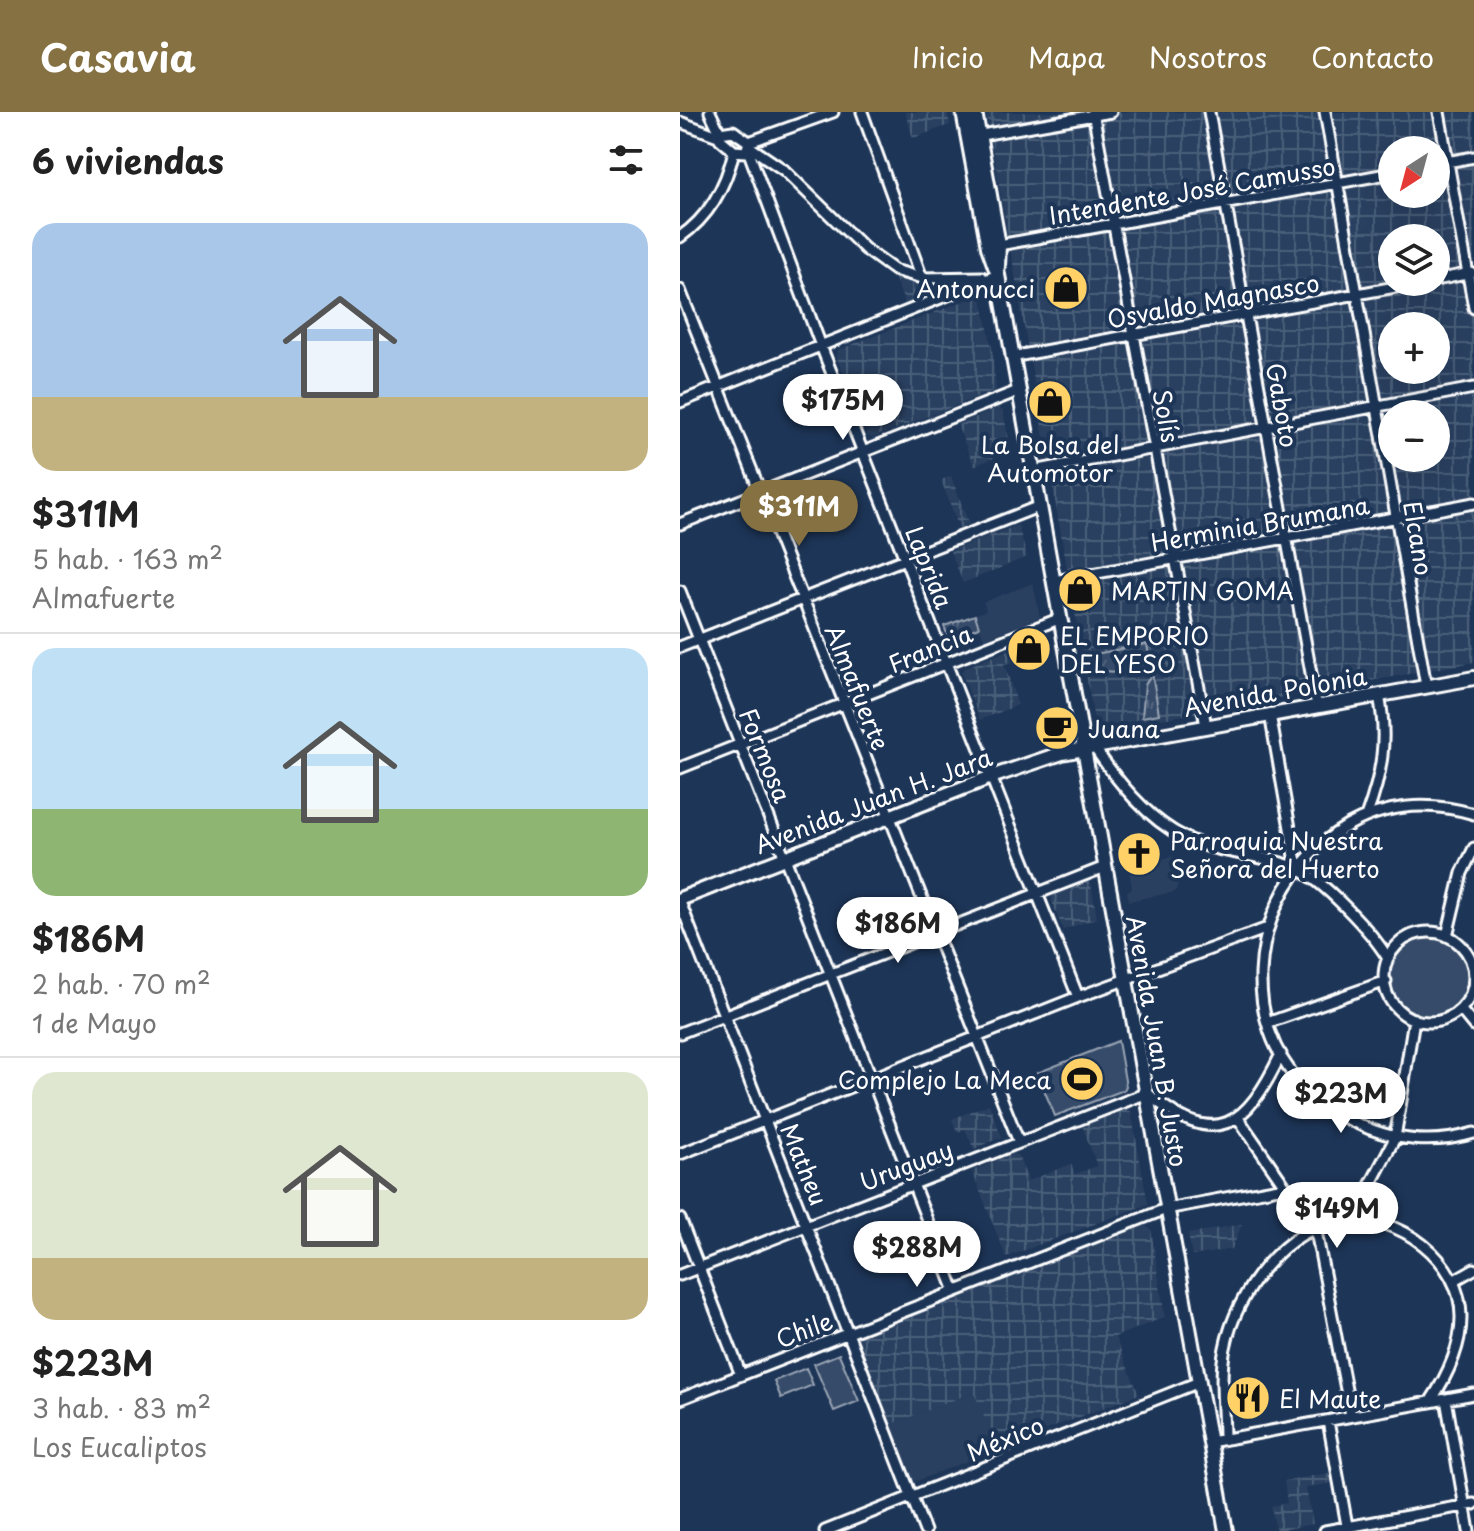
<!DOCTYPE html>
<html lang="es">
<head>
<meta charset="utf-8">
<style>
	:root { --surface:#fff; --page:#f6f6f6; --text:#222; --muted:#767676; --line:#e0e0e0; --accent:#857141 }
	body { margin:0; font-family:"Playpen Sans",sans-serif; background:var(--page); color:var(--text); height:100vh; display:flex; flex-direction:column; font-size:30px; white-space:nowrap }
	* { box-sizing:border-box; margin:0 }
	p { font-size:26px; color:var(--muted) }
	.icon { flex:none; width:44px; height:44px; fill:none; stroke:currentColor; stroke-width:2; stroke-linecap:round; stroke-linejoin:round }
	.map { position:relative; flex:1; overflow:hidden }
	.drawer { display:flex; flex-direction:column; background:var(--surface); width:680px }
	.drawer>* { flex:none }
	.needle { width:52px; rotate:216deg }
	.tools { position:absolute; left:698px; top:24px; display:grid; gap:16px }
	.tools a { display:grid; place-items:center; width:72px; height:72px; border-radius:50%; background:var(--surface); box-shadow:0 8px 32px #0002; font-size:40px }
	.price { position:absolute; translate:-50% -68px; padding:0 18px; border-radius:28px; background:#fff; color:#222; font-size:26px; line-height:52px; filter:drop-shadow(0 2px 4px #0008) }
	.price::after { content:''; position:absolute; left:50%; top:48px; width:24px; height:18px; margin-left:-12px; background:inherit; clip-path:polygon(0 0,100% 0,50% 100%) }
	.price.current { background:var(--accent); color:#fff }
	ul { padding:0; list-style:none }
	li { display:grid; align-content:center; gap:16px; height:424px; padding:0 32px }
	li+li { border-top:2px solid var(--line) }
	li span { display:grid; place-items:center; height:248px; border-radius:24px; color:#555 }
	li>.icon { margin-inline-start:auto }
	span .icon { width:144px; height:144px; fill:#fffc; stroke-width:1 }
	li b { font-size:34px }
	h2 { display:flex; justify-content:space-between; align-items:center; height:96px; padding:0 32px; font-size:34px }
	header { display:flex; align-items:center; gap:48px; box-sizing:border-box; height:112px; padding:0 40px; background:var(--accent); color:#fff }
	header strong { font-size:38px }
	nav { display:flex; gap:44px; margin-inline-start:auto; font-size:28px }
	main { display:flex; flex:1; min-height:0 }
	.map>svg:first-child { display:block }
</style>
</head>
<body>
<header>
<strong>Casavia</strong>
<nav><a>Inicio</a><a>Mapa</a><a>Nosotros</a><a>Contacto</a></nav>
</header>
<main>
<section class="drawer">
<h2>6 viviendas<svg class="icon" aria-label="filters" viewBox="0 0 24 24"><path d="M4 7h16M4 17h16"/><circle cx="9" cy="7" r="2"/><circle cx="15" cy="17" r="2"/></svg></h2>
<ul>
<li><span style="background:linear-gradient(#a9c7e8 70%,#c2b280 0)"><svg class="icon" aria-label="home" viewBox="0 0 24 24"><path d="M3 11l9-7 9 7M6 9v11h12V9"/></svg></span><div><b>$311M</b><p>5 hab. · 163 m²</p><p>Almafuerte</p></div></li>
<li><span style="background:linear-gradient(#bfe0f5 65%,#8fb573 0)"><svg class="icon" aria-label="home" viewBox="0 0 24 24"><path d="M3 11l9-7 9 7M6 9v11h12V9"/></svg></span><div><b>$186M</b><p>2 hab. · 70 m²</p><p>1 de Mayo</p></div></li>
<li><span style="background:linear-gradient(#dfe7d0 75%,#c2b280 0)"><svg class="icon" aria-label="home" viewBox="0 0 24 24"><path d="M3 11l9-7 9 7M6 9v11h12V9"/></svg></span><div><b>$223M</b><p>3 hab. · 83 m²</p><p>Los Eucaliptos</p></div></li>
</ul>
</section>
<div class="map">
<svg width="794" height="1419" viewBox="0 0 794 1419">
	<defs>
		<pattern id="industrial-grid" width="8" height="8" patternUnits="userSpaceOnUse" patternTransform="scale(2)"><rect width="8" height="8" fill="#2a4161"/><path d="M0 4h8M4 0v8" fill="none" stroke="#4a5e79"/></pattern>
		<pattern id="grass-tufts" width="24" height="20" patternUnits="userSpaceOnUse" patternTransform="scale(2)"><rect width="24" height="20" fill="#364b69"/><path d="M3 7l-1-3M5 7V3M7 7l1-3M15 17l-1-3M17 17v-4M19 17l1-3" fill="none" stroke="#546680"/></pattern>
	</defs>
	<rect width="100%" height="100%" fill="#1d3557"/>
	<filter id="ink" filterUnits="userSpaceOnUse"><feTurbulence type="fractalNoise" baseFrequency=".0125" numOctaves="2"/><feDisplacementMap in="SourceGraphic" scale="16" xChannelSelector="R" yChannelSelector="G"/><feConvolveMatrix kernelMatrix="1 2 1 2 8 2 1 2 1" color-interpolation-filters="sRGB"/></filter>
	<g filter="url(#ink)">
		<path fill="#2a4161" d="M353,471l7,34 -56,22 -9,-24 11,-5 -3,-8z
			M496,744l4,23 -5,13 -46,9 -2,-10 5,-2 -4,-24z
			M295,1280l22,57 -80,32 -6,-1 -21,-55z"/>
		<path fill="url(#industrial-grid)" fill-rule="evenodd" d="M225,0h42l3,13 -37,13z
			M306,0h488v550l-378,69zM712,38h44v44h-44zM712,126h44v44h-44zM712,214h44v44h-44zM712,302h44v44h-44z
			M213,162l25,8 27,1 1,5 -41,16z
			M299,183l3,3 10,50 4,42 -124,48 -4,-2 -32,-80 2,-6z
			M318,296l5,3 8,40 -37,15 -17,-41z
			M271,364l18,48 -10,4 -18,-48z
			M338,413l9,32 -64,26 -13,-32z
			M361,525l5,2 3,16 -45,9 14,41 -38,15 -19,-48 3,-4z
			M406,769l5,3 6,34 -34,12 -12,-31 2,-5z
			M309,992l13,33 -28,12 -9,-20 -8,3 -5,-13z
			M446,996l5,3 17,93 -142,53 -34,-86 41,-17 5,1 10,26 43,-17 4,10 22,-8 -15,-41z
			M562,1112l-10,25 -40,7 -4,-22z
			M463,1113l8,4 14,88 -50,20 24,57 -142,55 -23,-57 -84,33 -32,-85 2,-5z
			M649,1361l2,10 -25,5 7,36 -37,7 -5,-25 16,-3 -3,-22z"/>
		<path fill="url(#grass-tufts)" stroke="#9aa5b4" stroke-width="2" d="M295,503l4,12 -30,12 -5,-13z
			M467,532l12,70 -17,3 3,-32 6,-10 -4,-10 -24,-2 -5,9 -31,-2 -2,-8 6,-2 -1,-5z"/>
		<path fill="#364b69" stroke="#9aa5b4" stroke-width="2" d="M709 865a41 41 0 1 1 82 0a41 41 0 1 1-82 0Z
			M438,929l8,45 -2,4 -69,26 -18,-43z
			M159,1242l20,47 -25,10 -20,-47z
			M126,1256l7,17 -32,13 -7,-17z"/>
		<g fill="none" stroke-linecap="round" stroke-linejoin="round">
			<g stroke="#fff" stroke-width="15">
				<path id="minor" d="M30,0l10,21
					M182,0l60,166
					M413,0l113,614
					M529,0l108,594
					M645,0l101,574
					M759,0l35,196
					M0,10l38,14
					M53,19l16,11 -3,10 -12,-1 -14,-12v-6z
					M296,24l135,-24
					M69,30l84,-30
					M70,35l34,23 81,79 29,21 28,8 60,-1
					M68,38l73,196 257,651
					M756,52l38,-7
					M0,125c30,-21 46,-51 54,-86
					M319,133l393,-72
					M756,168l35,-7
					M0,178l339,852
					M331,245l412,-75
					M0,290l318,-127
					M353,359l441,-83
					M0,412l338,-133
					M374,469l420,-78
					M0,479l275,700
					M0,535l360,-141
					M590,602l27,154
					M414,635c23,34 53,72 90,90 35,18 76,16 112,31 26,11 76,64 91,89
					M0,656l381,-150
					M794,702c-195,-58 -302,224 -118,309 37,18 78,22 118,10
					M686,705c16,-43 22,-77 13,-122
					M0,790l245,629
					M704 865a45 45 0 1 1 90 0a45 45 0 1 1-90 0Z
					M767,824l15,-63 12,-25
					M781,898l13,16
					M587,911l119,-42
					M0,921l425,-166
					M558,1006l78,113 35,185
					M0,1042l398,-157 187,-68
					M0,1107l61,156
					M661,1108l27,-31 27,-51 19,-119
					M0,1163l467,-182c69,58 99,34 134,-39
					M773,1169l21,-12
					M0,1287l486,-190 118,-22
					M766,1287l23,132
					M648,1309l20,110
					M544,1327c0,-29 -5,-62 1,-91 11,-56 59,-120 118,-128 55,-7 119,40 118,98 0,30 -15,60 -31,84
					M530,1330l264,-48
					M145,1419l374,-149
					M645,1419l149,-27"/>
			</g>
			<g stroke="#fff" stroke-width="18">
				<path id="major" d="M283,0l25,135 10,28 228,1256
					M295,0l24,133 -1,22
					M0,787l311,-122 71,-24 412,-75"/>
			</g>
			<use href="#minor" stroke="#1d3557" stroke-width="9"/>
			<use href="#major" stroke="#1d3557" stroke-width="12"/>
		</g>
	</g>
	<defs>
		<g id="shop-disc" transform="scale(2.3)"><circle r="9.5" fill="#ffd166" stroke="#1d3557"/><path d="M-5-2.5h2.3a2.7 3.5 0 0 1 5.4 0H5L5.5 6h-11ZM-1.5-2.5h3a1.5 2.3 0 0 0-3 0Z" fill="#111"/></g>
		<g id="cafe-disc" transform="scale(2.3)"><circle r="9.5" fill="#ffd166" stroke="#1d3557"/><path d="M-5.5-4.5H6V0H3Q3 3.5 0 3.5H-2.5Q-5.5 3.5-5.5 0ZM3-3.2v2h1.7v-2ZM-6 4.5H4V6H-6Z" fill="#111"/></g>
		<g id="church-disc" transform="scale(2.3)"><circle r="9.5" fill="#ffd166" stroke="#1d3557"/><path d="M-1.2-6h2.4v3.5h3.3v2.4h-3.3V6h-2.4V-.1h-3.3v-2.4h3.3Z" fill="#111"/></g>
		<g id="stadium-disc" transform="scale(2.3)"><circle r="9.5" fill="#ffd166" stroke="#1d3557"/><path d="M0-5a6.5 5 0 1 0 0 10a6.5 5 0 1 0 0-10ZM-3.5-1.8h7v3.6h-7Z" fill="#111"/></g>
		<g id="restaurant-disc" transform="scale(2.3)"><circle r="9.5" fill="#ffd166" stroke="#1d3557"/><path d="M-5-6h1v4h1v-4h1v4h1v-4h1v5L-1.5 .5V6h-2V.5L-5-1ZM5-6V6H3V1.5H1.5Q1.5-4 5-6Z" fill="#111"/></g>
	</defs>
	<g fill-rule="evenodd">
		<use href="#shop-disc" x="386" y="176"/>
		<use href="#shop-disc" x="370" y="290"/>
		<use href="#shop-disc" x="400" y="478"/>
		<use href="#shop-disc" x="349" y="537"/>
		<use href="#cafe-disc" x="377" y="616"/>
		<use href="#church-disc" x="459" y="742"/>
		<use href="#stadium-disc" x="402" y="967"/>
		<use href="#restaurant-disc" x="568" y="1286"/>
	</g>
	<g text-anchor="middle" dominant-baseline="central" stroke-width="8" stroke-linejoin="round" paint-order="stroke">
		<g font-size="24" fill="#fff" stroke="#1d3557">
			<text transform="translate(512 78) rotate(-10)">Intendente José Camusso</text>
			<text transform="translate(533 188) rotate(-10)">Osvaldo Magnasco</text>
			<text transform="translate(603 293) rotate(80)">Gaboto</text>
			<text transform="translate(487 304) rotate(80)">Solís</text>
			<text transform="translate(580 411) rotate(-10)">Herminia Brumana</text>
			<text transform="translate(739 426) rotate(80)">Elcano</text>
			<text transform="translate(250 455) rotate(68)">Laprida</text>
			<text transform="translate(250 536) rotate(-22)">Francia</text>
			<text transform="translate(178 575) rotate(68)">Almafuerte</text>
			<text transform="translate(595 579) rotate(-10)">Avenida Polonia</text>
			<text transform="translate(86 643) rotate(68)">Formosa</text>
			<text transform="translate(193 688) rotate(-21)">Avenida Juan H. Jara</text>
			<text transform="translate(478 929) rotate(80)">Avenida Juan B. Justo</text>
			<text transform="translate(125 1052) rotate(68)">Matheu</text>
			<text transform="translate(226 1053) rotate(-21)">Uruguay</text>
			<text transform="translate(124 1217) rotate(-21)">Chile</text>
			<text transform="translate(325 1326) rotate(-22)">México</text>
		</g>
		<g font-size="24" fill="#fff" stroke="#1d3557" text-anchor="start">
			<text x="355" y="176" text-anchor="end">Antonucci</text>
			<text x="370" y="332" text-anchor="middle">La Bolsa del<tspan x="370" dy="28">Automotor</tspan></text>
			<text x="431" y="478">MARTIN GOMA</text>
			<text x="380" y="523">EL EMPORIO<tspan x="380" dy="28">DEL YESO</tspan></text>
			<text x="408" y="616">Juana</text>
			<text x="490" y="728">Parroquia Nuestra<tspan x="490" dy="28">Señora del Huerto</tspan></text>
			<text x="371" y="967" text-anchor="end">Complejo La Meca</text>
			<text x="599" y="1286">El Maute</text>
		</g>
	</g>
</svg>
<div class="tools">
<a><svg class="needle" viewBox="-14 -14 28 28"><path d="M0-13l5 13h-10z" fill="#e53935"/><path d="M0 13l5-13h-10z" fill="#767676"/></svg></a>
<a><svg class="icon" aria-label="layers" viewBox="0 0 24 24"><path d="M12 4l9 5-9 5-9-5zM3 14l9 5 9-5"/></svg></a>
<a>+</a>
<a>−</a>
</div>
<b class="price" style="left:163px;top:330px">$175M</b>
<b class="price current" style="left:119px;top:436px">$311M</b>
<b class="price" style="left:218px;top:853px">$186M</b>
<b class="price" style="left:661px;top:1023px">$223M</b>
<b class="price" style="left:657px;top:1138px">$149M</b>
<b class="price" style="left:237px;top:1177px">$288M</b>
</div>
</main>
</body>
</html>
